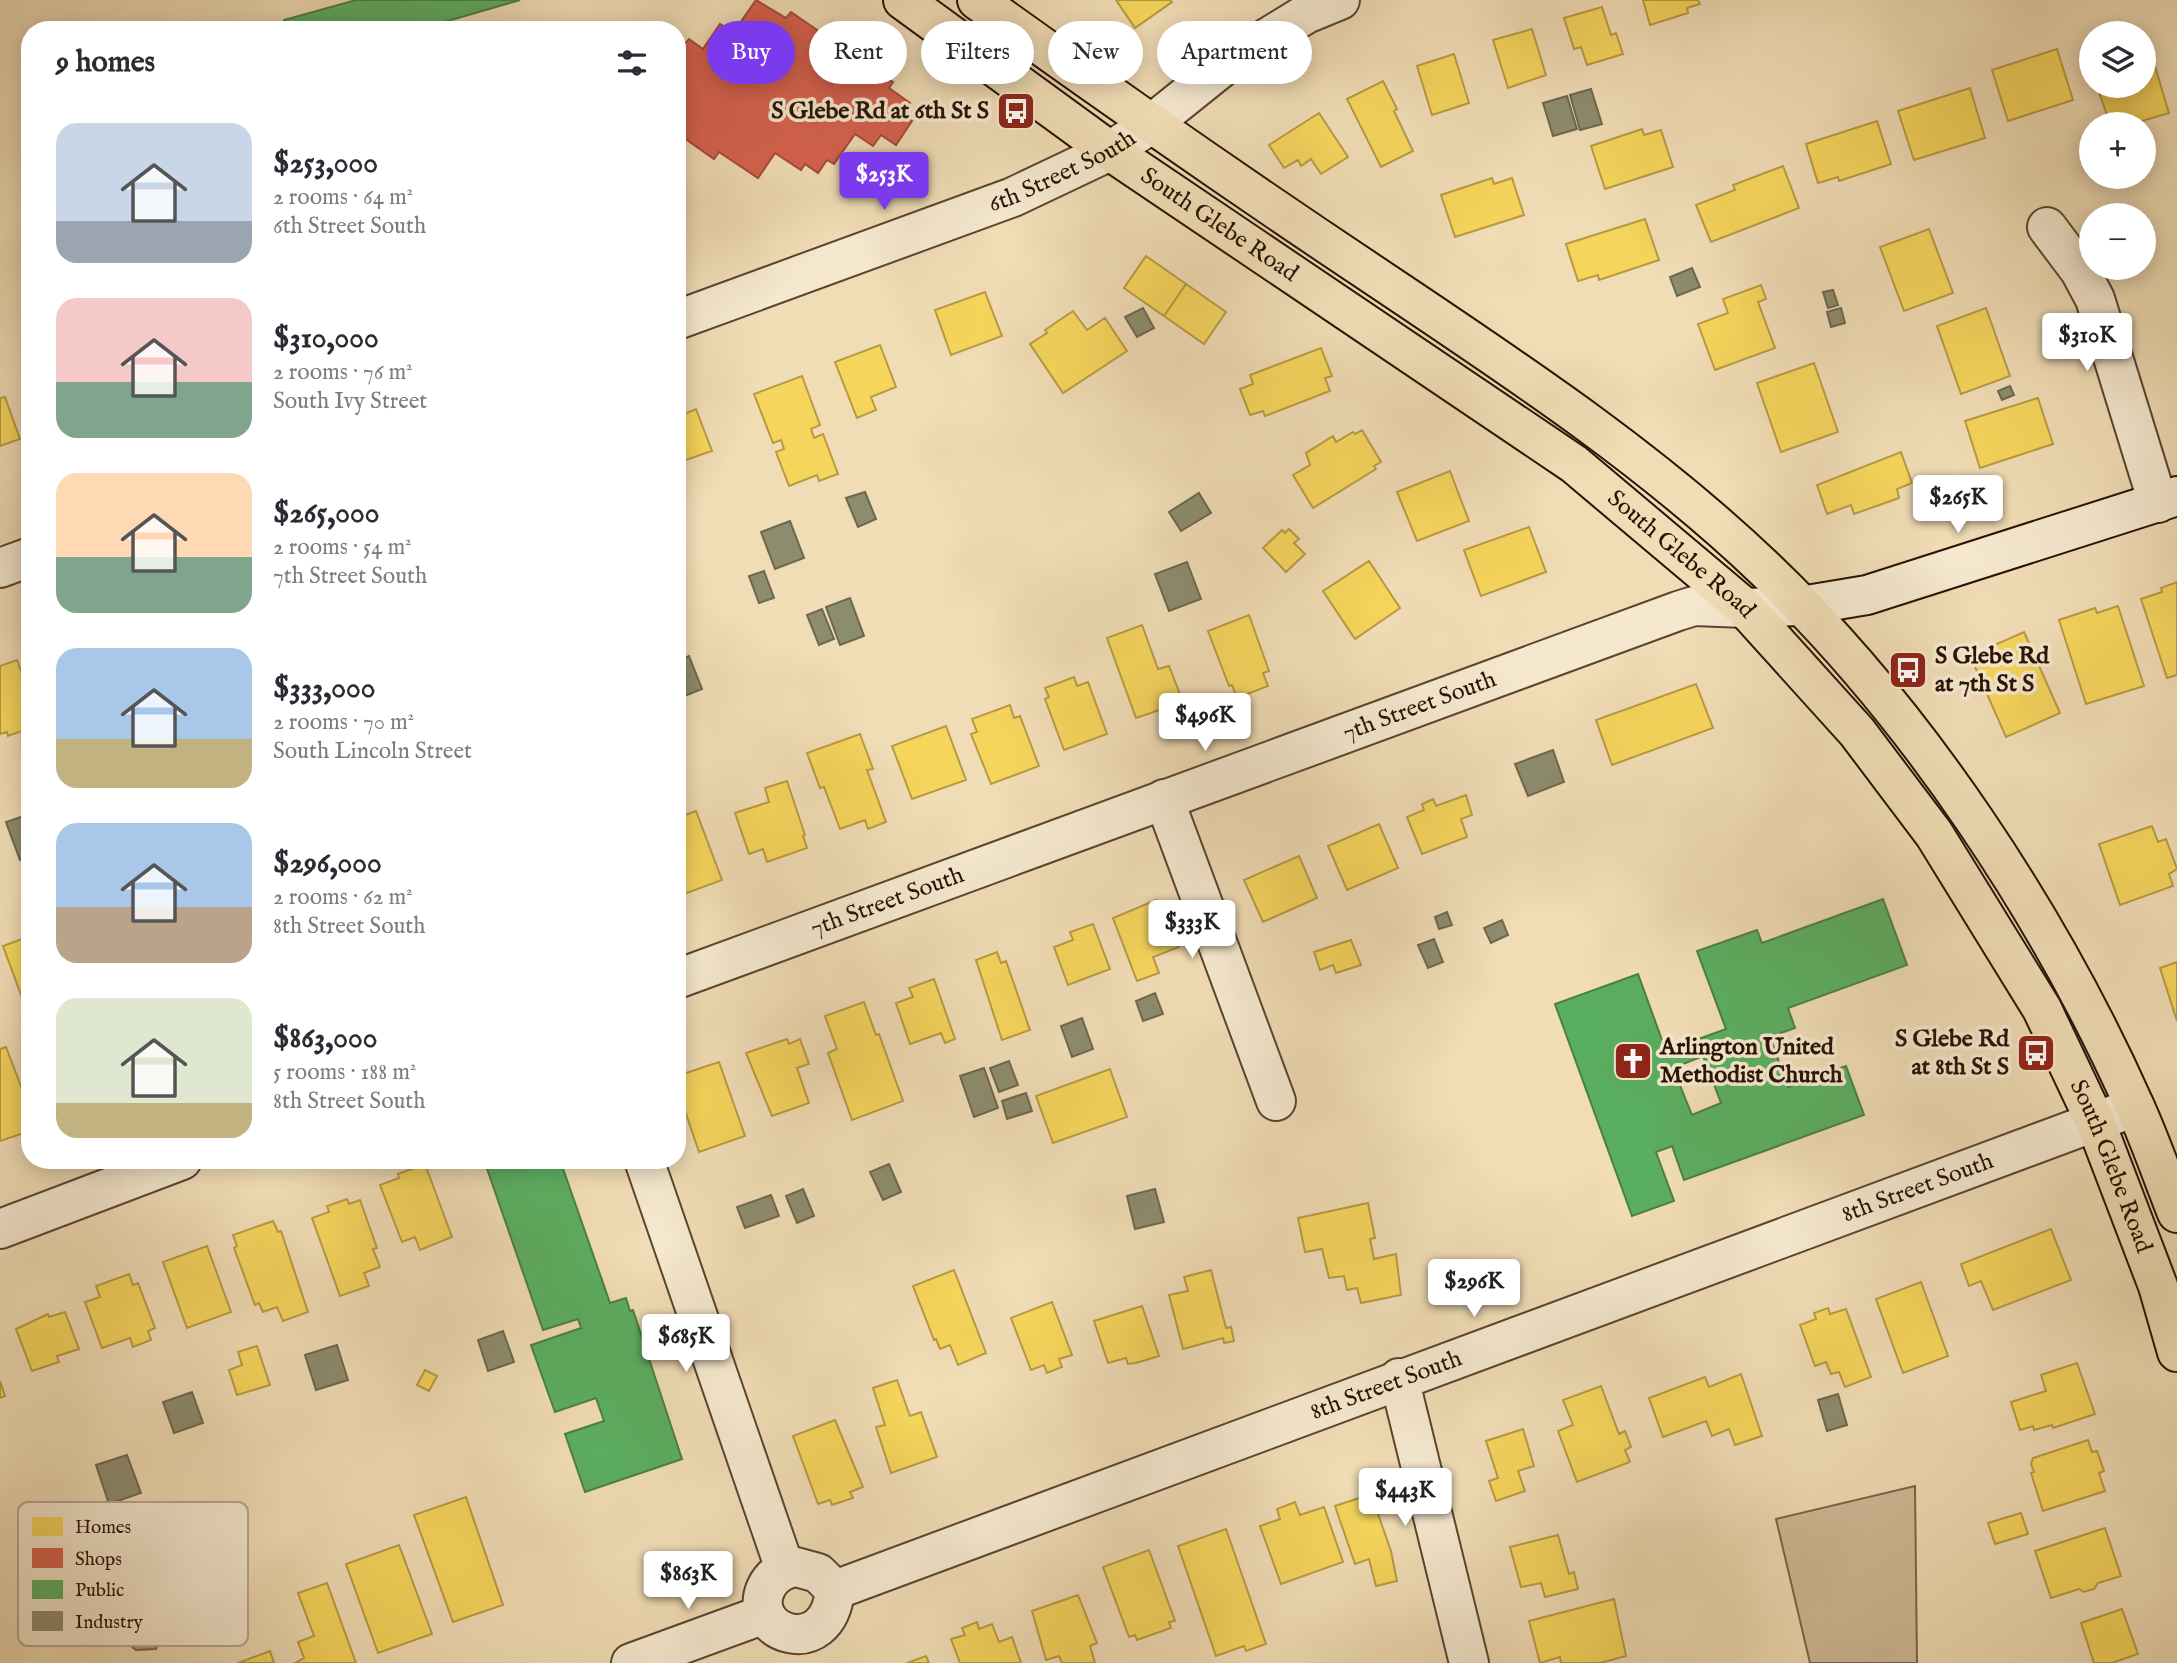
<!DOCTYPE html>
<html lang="en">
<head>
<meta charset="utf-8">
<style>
	:root { --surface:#fff; --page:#f7f7f7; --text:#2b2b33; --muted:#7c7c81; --accent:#7c3aed }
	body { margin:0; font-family:"IM FELL English",serif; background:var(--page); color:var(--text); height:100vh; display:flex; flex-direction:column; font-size:26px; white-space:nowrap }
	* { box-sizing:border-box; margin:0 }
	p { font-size:23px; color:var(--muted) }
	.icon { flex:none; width:38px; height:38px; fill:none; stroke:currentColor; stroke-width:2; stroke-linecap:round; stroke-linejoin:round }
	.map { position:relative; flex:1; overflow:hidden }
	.panel { position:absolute; left:21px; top:21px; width:665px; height:1148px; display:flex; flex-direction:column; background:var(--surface); border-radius:28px; box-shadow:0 4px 18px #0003 }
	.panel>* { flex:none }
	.hud { position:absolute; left:707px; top:21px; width:665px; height:63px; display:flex; gap:14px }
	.buttons { position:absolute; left:2079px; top:21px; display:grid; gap:14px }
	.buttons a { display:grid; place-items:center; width:77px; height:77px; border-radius:50%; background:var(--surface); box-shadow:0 4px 18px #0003; font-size:35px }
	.price { position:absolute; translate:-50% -60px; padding:0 16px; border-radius:7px; background:#fff; color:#222; font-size:23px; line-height:46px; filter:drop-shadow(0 2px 4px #0008) }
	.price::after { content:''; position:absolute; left:50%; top:42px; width:21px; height:16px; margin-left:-10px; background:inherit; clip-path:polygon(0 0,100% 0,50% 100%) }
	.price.selected { background:var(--accent); color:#fff }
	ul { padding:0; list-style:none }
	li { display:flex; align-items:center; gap:21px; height:175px; padding:0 35px }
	li span { display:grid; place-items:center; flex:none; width:196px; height:140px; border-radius:21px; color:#555 }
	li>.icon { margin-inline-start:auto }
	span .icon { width:84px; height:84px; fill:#fffc; stroke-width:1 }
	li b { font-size:30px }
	h2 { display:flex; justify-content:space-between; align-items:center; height:84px; padding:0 35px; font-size:30px }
	.chip { padding:0 24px; border-radius:32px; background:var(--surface); box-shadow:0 4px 18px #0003; font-size:24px; line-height:63px }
	.chip.selected { background:var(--accent); color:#fff }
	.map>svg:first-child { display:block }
</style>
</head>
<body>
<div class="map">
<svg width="2177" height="1663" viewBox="0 0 2177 1663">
	<rect width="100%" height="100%" fill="#f0dcb5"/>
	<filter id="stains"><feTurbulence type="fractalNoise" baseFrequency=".00286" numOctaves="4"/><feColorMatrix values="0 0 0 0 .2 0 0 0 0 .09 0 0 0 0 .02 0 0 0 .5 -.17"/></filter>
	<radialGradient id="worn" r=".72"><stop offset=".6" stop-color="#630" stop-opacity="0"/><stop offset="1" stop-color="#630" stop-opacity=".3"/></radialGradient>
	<path fill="#ceba97" stroke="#7a664e" stroke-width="2" d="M1915,1486l2,177h-107l-34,-144z"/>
	<path fill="#ac9779" stroke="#77624b" stroke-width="2" d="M137,1603l9,4 1,10 14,19 -5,13 -20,1 -4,-3 -1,-14 -9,-12 -1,-10 7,-7z"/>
	<path fill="#f6d55c" stroke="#b89a42" stroke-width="2" d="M1116,0h54l2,2 -37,26z
		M1643,0h55l2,4 -13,4 1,5 -38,12z
		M1602,7l9,28 5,-2 7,21 -36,11 -6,-18 -7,2 -10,-31z
		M1532,29l14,46 -38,13 -15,-48z
		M2057,49l16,51 -65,21 -16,-51z
		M2150,50l19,63 -37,11h-22l-13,-38h47v-34z
		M1454,54l15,49 -37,12 -15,-49z
		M1383,81l14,28 -3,2 19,40 -32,16 -34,-68z
		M1970,88l15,50 -71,22 -16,-49z
		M1319,113l29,44 -27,17 -10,-15 -10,7 -3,-6 -14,8 -15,-23z
		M1877,121l14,43 -52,17 -1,-4 -20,6 -12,-39z
		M1642,129l2,6 17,-5 12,37 -68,22 -14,-43z
		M1783,166l16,42 -88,34 -15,-37 39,-15 -2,-5z
		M1492,178l2,6 18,-6 12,37 -69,22 -14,-42z
		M1645,219l14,41 -60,20 -1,-5 -20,6 -12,-37z
		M1929,229l24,64 -49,18 -24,-64z
		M1146,256l40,28 -22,32 -40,-28z
		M1186,284l40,28 -22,32 -40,-28z
		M1761,285l5,14 -8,3 17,46 -60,22 -17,-46 30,-11 -5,-14z
		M985,292l17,44 -51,19 -16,-45z
		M1986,308l24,68 -49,18 -24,-68z
		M1073,311l14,19 18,-12 22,33 -64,42 -33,-49 17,-11 -2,-3z
		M880,345l16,42 -25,10 5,13 -19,8 -22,-56z
		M1321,348l11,28 -7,2 5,13 -65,25 -2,-5 -13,4 -10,-26 13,-5 -3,-9z
		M1814,363l24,69 -57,20 -24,-69z
		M802,376l18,49 -9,4 3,9 9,-4 15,40 -19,7 -2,-6 -28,11 -13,-34 8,-3 -3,-9 -8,3 -19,-49z
		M5,397l15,42 -20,7v-48z
		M2038,398l15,46 -73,24 -15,-47z
		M696,409l16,42 -35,12v-46z
		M1362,430l19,32 -7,4 2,3 -63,39 -20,-33 17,-10 -4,-12 27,-17 3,6 17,-10 2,2z
		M1901,452l11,31 -15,6 2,9 -45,16 -3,-9 -24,9 -10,-29z
		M1450,471l19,50 -52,20 -20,-49z
		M1529,527l17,45 -65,24 -17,-46z
		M1289,529l10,10 -5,4 11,11 -19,18 -23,-24 19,-18 3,3z
		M1369,561l31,47 -45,31 -32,-48z
		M2177,582v93l-10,3 -26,-79 21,-7 -1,-4z
		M2118,606l26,80 -58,18 -27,-84 36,-12 2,5z
		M1249,615l20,56 -6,2 5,13 -31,12 -5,-13 -3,1 -21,-55z
		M1142,625l16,44 11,-3 14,36 -47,16 -29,-80z
		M2024,632l36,81 -54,24 -34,-77 20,-8 -2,-5z
		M17,660l13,35v33l-22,8 -1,-4 -7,2v-68z
		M1074,677l3,9 11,-4 19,52 -43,16 -19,-51 4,-2 -4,-9z
		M1696,684l17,44 -101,37 -16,-45z
		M1010,705l4,13 6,-2 19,50 -48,18 -20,-50 6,-2 -5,-13z
		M946,726l20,54 -54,19 -20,-53z
		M860,734l13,35 -6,1 19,52 -18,7 -3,-9 -25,9 -16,-42 -4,1 -13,-35z
		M787,781l18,54 -2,1 4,12 -40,14 -4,-13 -14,5 -14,-41 34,-11 -4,-14z
		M1466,795l6,20 -11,4 6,18 -45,17 -15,-37 17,-7 -2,-6 11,-5 3,7z
		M696,811l26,69 -38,14 -7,-18v-58z
		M1379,824l19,44 -51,22 -19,-44z
		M2152,826l6,16 8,-3 11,30 -8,5 4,12 -53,19 -21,-61z
		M1299,856l18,42 -54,24 -19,-42z
		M1156,900l5,9 4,-1 14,39 -26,10 6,16 -22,8 -24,-63z
		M1093,924l17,45 -42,16 -14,-38 19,-7 -3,-8z
		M30,936v83l-27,-73z
		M1351,940l10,25 -25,8 -3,-8 -13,5 -6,-18z
		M997,952l4,11 5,-2 24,69 -28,10 -26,-80z
		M2177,962v59l-17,-53z
		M934,979l21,60 -10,4 -4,-10 -31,11 -14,-41 17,-6 -4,-9z
		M864,1002l12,33 3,-1 24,67 -51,19 -24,-67 9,-4 -12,-33z
		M787,1039l2,5 11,-5 9,25 -12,4 12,35 -37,13 -26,-63z
		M6,1047l24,63v21l-30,10v-92z
		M719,1062l26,74 -46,16 -22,-65v-11z
		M1110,1069l17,48 -74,26 -17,-47z
		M425,1164l27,73 -32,13 -5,-13 -13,5 -22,-57 19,-7 -1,-4z
		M347,1199l2,5 11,-4 17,48 -4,1 7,18 -16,6 5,13 -29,10 -28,-78 17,-6 -2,-6z
		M1368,1203l7,35 -5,1 4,20 22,-5 5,41 -40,8 -4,-15 -10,2 -3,-14 -15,2 -7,-29 -17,3 -7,-34z
		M273,1221l5,11 3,-1 27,81 -25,9 -6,-14 -14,5 -4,-9 -4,2 -21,-57 3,-2 -4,-11z
		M2051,1229l20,51 -78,30 -12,-29 -12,5 -8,-22z
		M207,1246l24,66 -44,16 -24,-66z
		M954,1270l32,83 -28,12 -8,-20 -10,4 -4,-10 -2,1 -21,-54z
		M1211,1270l15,58 5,-1 3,14 -10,2 -1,-5 -40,11 -14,-54 19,-4 -4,-14z
		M129,1274l4,11 5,-2 17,45 -7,3 3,9 -18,7 -3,-9 -28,10 -17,-46 15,-5 -4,-11z
		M1921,1282l27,74 -45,17 -27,-74z
		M1052,1302l20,53 -13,4 3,8 -15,6 -3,-8 -13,5 -20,-52z
		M1142,1306l17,50 -23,7 -8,1 -2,-6 -18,5 -14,-42z
		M1828,1308l2,6 16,-5 25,68 -26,10 -6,-15 -8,2 -5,-12 -11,4 -15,-41 16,-6 -2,-6z
		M65,1312l14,37 -22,7 2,6 -27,9 -16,-42 32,-15 1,3z
		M257,1346l13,39 -33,10 -8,-25 13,-5 -4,-13z
		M2077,1363l18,51 -42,14 -1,-3 -18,5 -1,-4 -13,4 -9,-28 35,-11 -5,-16z
		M425,1370l12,6 -8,15 -12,-6z
		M1741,1374l21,62 -27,9 -6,-16 -17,7 -6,-15 -43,16 -14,-39 56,-21 4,10z
		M897,1380l13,36 11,-4 16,45 -46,16 -15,-46 9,-2 -12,-37z
		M0,1381l5,15 -5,2z
		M1601,1386l18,48 6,-3 6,16 -6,3 5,12 -53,20 -19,-51 15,-6 -10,-25z
		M835,1420l28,67 -13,5 3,6 -21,7 -2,-5 -12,4 -25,-68z
		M1523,1429l11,37 -16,5 7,20 -29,10 -7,-20 9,-3 -12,-37z
		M2088,1440l4,12 5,-1 7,20 -5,2 6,18 -62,20 -12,-38 3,-1 -3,-8 2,-6z
		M1371,1494l20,57 6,30 -21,5 -7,-27 -14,5 -20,-58z
		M466,1497l37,108 -50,17 -39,-107z
		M1295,1502l5,13 24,-8 19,55 -62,22 -21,-58 20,-7 -3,-10z
		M2021,1513l7,21 -33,10 -7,-21z
		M2105,1528l16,48 -23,7 -4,6 -10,3 -5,-3 -28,9 -16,-47z
		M1226,1529l40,115 -20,7 -2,-5 -28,10 -38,-110z
		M1558,1535l11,39 5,-2 4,17 -33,8 -4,-14 -20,4 -11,-40z
		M399,1545l33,89 -54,19 -32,-89z
		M1149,1550l26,71 -6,1 2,6 -34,12 -2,-5 -6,2 -26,-70z
		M327,1583l29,80h-61l9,-5 -6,-16 16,-6 -16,-43z
		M1078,1595l19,48 -7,3 5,17h-33l-3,-7 -13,4 -14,-49z
		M1614,1599l12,57 -26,7h-39l-1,-6 -20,6 -11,-42z
		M2122,1609l16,45 -26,9h-18l-13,-40z
		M977,1622l2,7 13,-5 7,18 13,-5 9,26h-61l-9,-24 14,-4 -3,-7z
		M270,1651l4,12h-36z
		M926,1656l3,7h-22z"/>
	<path fill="#d6604d" stroke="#a24937" stroke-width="2" d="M756,0l30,18 5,-6 102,70 -4,6 21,15 -8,11 10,7 -16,24 -15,-10 -8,11 -18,-12 -21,30 -7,-4 -9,13 -13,-9 -4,6 -26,-17 -17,25 -39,-26 -5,7 -37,-26v-80l12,-14 14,10 17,-25 13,9z"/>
	<path fill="#5aae61" stroke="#4b7f45" stroke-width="2" fill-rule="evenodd" d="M356,0h164l-103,30h-134l1,-10z
		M1883,899l24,66 -119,43 7,20 -25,9 18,50 58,-21 18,49 -180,65 -12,-34 -16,6 18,49 -42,15 -77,-212 83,-30 28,77 60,-22 -29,-78 60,-21 5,13zM1703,1056l18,47 -29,12 -19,-47z
		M484,1160h76l50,143 16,-5 4,13 3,-1 49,149 -97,33 -20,-58 39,-13 -8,-23 -41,14 -24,-67 50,-17 -3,-9 -35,11z"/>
	<path fill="#8c8c6e" stroke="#6e674e" stroke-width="2" d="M1591,89l11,35 -22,6 -10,-35z
		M1567,96l10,33 -24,7 -10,-33z
		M1692,268l8,19 -23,9 -7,-19z
		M1833,290l5,15 -10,3 -5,-16z
		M1143,308l11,20 -17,9 -12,-20z
		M1841,308l4,15 -14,4 -4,-15z
		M2010,386l4,9 -12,5 -4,-9z
		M865,492l11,27 -18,8 -12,-29z
		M1199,493l12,20 -30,18 -12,-19z
		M790,521l14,37 -29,11 -14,-37z
		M1187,562l14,37 -32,12 -14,-37z
		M764,571l10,27 -15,5 -10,-27z
		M850,598l14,38 -24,9 -14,-38z
		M822,609l12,30 -15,6 -12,-30z
		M689,656l13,33 -25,10v-38z
		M1553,750l11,32 -36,14 -13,-32z
		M30,814v42l-10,4 -14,-38z
		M1447,912l5,13 -13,4 -4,-12z
		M1502,920l6,15 -17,8 -7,-15z
		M1434,939l9,23 -15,6 -10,-23z
		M1155,993l8,21 -20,7 -7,-20z
		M1082,1018l11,31 -21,8 -11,-31z
		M1009,1061l9,24 -19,7 -9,-24z
		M984,1068l14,40 -24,9 -14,-41z
		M1026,1093l6,18 -25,8 -5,-18z
		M889,1164l12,28 -18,8 -13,-28z
		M803,1189l11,27 -17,7 -11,-27z
		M1155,1189l9,33 -29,7 -8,-33z
		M771,1195l8,21 -34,12 -8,-21z
		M503,1331l11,31 -26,9 -10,-31z
		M337,1345l11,35 -32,10 -11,-35z
		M192,1392l11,31 -29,10 -11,-31z
		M1838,1394l9,31 -20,6 -9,-31z
		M127,1455l14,38 -32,11 -13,-39z"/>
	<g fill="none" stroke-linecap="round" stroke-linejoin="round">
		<path stroke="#6a543f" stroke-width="2" d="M135,1610l18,28 -2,4 -13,-1v-11l-10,-15z"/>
		<g stroke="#594431" stroke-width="42">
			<g id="street">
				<path d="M2047,227l33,44 15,28 63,204"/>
				<path id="s1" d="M677,320l336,-123 97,-46 40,-26 81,-65 75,-46 34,-14"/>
				<path d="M0,568l30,-11"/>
				<path d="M1164,799l112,302"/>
				<path id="s2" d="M677,979l1001,-368 16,-5 51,2"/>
				<path d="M644,1160l141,409"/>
				<path d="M0,1229l182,-69"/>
				<path d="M1399,1378l70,285"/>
				<path d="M796,1567l22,6 17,17c-7,73 -90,43 -69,-2 6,-13 17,-19 30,-21z"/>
				<path id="s3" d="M835,1590l1300,-483"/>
				<path d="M631,1663l134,-49"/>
			</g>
		</g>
		<g stroke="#271205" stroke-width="42">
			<path id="secondary" d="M1745,608l56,-2 66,-11 310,-99"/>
		</g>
		<g stroke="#271205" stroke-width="42">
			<g id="primary">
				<path id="s4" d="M903,0l207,151 464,313 171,144 112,124 77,102 108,175 53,112 63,165 19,66"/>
				<path d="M977,0c128,92 257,182 389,270 137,92 279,184 399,299 152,145 285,347 370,538 16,35 28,71 42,106"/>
			</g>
		</g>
		<use href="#street" stroke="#f5e8cf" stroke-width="38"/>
		<use href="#secondary" stroke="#f5e8cf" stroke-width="38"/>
		<use href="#primary" stroke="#f0dcb5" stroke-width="38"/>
	</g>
	<defs>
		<g id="bus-square" transform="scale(2.0125)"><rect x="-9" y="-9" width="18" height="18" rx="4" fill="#8f2418" stroke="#f5e8cf"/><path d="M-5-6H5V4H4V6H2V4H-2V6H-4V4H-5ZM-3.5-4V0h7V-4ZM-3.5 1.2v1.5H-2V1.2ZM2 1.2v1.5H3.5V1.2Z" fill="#fff"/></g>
		<g id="church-square" transform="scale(2.0125)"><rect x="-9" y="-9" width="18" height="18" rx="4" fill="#8f2418" stroke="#f5e8cf"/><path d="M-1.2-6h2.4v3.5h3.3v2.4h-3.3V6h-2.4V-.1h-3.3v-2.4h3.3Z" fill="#fff"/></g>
	</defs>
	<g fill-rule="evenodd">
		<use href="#bus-square" x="1016" y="111"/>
		<use href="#bus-square" x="1908" y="670"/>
		<use href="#bus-square" x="2036" y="1053"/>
		<use href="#church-square" x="1633" y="1061"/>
	</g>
	<g text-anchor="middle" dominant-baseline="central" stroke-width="7" stroke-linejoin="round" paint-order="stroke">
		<g font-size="24" font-weight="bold" fill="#271205" stroke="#f5e8cf" text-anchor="end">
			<text x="989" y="111">S Glebe Rd at 6th St S</text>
			<text x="1935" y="656" text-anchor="start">S Glebe Rd<tspan x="1935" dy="28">at 7th St S</tspan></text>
			<text x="2009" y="1039">S Glebe Rd<tspan x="2009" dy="28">at 8th St S</tspan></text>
			<text x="1660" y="1047" text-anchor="start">Arlington United<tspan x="1660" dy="28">Methodist Church</tspan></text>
		</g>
		<g font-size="24" fill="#271205" stroke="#f5e8cf">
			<text stroke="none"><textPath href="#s1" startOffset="413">6th Street South</textPath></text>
			<text stroke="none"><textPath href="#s4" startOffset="388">South Glebe Road</textPath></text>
			<text stroke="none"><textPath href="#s4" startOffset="956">South Glebe Road</textPath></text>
			<text stroke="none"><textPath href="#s2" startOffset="791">7th Street South</textPath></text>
			<text stroke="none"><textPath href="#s2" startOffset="224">7th Street South</textPath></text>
			<text stroke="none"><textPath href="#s4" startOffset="1712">South Glebe Road</textPath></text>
			<text stroke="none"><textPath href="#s3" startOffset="1155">8th Street South</textPath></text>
			<text stroke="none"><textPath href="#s3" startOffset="588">8th Street South</textPath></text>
		</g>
	</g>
	<rect x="18" y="1502" width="230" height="144" rx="10" fill="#f5e8cf" stroke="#b7a892" stroke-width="2"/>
	<rect x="32" y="1517" width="31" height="19" fill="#f6d55c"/>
	<rect x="32" y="1548" width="31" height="20" fill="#d6604d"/>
	<rect x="32" y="1580" width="31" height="19" fill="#5aae61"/>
	<rect x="32" y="1611" width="31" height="20" fill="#8c8c6e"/>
	<g font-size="19" fill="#271205">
		<text x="75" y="1533">Homes</text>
		<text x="75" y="1565">Shops</text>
		<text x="75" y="1596">Public</text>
		<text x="75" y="1628">Industry</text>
	</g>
	<rect width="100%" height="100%" filter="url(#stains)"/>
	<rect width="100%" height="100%" fill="url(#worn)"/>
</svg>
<div class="buttons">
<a><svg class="icon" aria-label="layers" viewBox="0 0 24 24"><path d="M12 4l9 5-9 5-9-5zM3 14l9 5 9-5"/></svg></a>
<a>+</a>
<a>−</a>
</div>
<b class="price selected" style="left:884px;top:212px">$253K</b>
<b class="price" style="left:2087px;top:373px">$310K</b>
<b class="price" style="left:1958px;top:535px">$265K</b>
<b class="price" style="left:1205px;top:753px">$496K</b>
<b class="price" style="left:1192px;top:960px">$333K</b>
<b class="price" style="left:1474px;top:1319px">$296K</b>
<b class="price" style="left:686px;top:1374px">$685K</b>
<b class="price" style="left:1405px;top:1528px">$443K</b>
<b class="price" style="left:688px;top:1611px">$863K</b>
<div class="hud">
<a class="chip selected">Buy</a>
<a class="chip">Rent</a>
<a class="chip">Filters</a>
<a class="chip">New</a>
<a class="chip">Apartment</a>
</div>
<section class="panel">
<h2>9 homes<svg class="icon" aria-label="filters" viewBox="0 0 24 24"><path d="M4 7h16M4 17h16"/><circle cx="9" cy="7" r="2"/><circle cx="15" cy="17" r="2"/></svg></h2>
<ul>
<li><span style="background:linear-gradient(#c9d6e8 70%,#9aa5b1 0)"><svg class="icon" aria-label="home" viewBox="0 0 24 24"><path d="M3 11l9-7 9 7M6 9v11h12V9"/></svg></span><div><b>$253,000</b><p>2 rooms · 64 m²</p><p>6th Street South</p></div></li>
<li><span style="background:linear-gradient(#f6c9c9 60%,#7fa58c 0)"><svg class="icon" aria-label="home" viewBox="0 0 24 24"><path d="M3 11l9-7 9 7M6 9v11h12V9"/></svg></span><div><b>$310,000</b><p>2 rooms · 76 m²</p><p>South Ivy Street</p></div></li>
<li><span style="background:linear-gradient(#ffd9b3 60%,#7fa58c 0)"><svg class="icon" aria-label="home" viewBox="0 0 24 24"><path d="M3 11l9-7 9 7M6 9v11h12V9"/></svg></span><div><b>$265,000</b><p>2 rooms · 54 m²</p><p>7th Street South</p></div></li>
<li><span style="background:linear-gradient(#a9c7e8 65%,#c2b280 0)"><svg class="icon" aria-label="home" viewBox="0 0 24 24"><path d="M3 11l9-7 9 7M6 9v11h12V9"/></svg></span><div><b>$333,000</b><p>2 rooms · 70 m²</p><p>South Lincoln Street</p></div></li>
<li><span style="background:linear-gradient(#a9c7e8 60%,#b9a48a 0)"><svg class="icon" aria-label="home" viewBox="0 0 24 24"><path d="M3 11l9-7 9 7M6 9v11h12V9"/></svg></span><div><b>$296,000</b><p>2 rooms · 62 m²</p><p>8th Street South</p></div></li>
<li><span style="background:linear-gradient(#dfe7d0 75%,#c2b280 0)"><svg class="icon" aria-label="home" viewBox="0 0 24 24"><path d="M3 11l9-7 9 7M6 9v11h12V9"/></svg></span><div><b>$863,000</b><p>5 rooms · 188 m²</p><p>8th Street South</p></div></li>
</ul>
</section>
</div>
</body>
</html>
